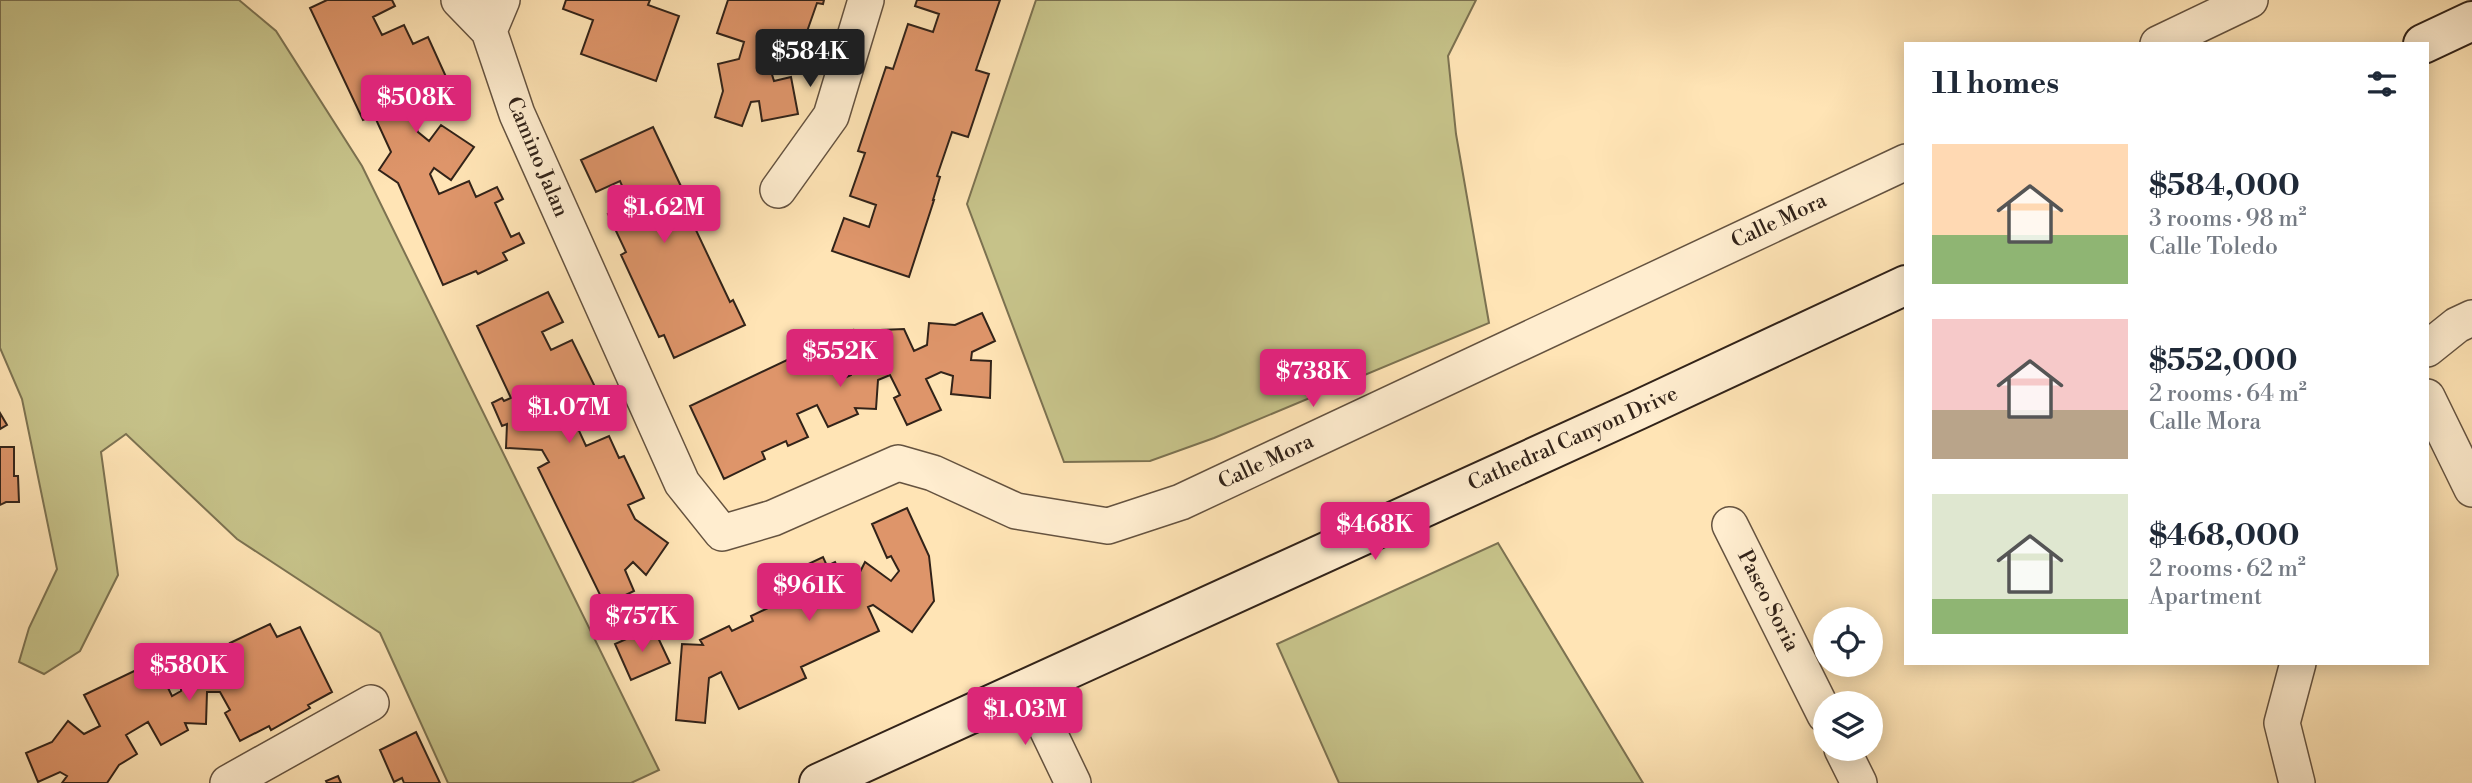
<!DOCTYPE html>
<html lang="en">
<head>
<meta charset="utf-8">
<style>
	:root { --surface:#fff; --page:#f2f2f3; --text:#1f2937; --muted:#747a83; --accent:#db2777 }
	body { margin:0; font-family:"Libre Bodoni",serif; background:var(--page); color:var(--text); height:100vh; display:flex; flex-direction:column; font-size:26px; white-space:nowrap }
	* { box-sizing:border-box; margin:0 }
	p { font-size:23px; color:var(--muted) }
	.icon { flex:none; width:38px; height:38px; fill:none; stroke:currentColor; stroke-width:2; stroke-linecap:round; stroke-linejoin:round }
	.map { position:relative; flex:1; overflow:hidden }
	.details { position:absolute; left:1904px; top:42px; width:525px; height:623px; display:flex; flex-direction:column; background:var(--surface); border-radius:0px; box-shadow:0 4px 18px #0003 }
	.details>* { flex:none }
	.buttons { position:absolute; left:1813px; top:607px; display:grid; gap:14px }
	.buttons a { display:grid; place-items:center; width:70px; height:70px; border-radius:50%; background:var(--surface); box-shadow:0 4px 18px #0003; font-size:35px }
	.price { position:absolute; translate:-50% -60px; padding:0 16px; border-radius:7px; background:var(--accent); color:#fff; font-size:23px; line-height:46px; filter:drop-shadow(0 2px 4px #0008) }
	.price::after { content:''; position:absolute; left:50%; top:42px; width:21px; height:16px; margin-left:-10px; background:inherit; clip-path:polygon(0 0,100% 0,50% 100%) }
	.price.current { background:#222; color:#fff }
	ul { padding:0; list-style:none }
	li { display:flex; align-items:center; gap:21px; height:175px; padding:0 28px }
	li span { display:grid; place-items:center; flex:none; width:196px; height:140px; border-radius:0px; color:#555 }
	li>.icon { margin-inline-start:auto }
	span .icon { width:84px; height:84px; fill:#fffc; stroke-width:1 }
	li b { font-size:30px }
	h2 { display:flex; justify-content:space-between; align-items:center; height:84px; padding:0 28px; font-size:30px }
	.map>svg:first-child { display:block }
</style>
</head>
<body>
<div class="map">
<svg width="2472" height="783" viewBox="0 0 2472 783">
	<rect width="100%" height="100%" fill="#ffe4b5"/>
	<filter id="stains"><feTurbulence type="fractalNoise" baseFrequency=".00286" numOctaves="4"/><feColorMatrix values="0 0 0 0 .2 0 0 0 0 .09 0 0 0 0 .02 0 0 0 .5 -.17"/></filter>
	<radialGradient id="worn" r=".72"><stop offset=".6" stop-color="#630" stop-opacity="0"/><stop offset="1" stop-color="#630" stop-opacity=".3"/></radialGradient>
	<path fill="#c6c289" stroke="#7c7251" stroke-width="2" d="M0,0h239l37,31 86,135 297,604 -28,13h-183l-68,-150 -143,-94 -111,-105 -25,18 17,123 -38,76 -36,23 -25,-12 10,-34 28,-59 -35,-170 -22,-51z
		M1036,0h440l-28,56 8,78 33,189 -275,115 -64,23 -86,1 -97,-258z
		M1498,543l145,240h-304l-62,-139z"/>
	<path fill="#de956a" stroke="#322319" stroke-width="2" d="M327,0h65l3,6 -22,11 9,18 22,-10 9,19 15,-7 19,42 -5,2 10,22 -39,18 5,11 11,9 12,-16 33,22 -23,33 -17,-12 -4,6 9,20 30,-13 7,16 21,-10 6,12 -8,4 16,34 8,-4 5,10 -21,10 4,7 -29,14 -2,-3 -33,14 -45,-102 -19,-13 12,-18 -17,-37 -11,5 -53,-112z
		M566,0h84l-2,5 31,11 -23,65 -75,-27 12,-34 -30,-11z
		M728,0h96l-1,4 -6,-1 -13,37 10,3 -4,11 -23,-8 -4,11 -9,-3 -4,14 4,13 17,-4 7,37 -36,7 -3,-20 -8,1 -9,24 -27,-9 8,-26 -5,-27 21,-5 5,-17 -27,-9z
		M917,0h83l-24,70 13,4 -21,63 -16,-5 -15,44 3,1 -7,23h1l-25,77 -77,-26 12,-33 25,9 7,-22 -26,-9 15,-43 -7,-2 28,-84 7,2 15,-45 25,8 6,-18 -24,-8z
		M653,127l34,72 -3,2 12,24 -2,1 36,76 3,-2 12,25 -71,33 -10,-23 -5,2 -38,-82 5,-3 -18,-38 22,-10 -10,-23 -24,11 -15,-32z
		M548,292l15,30 -21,10 9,18 21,-10 27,55 -30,14 17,37 23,-10 10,22 5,-2 20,42 -16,7 7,14 33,24 -22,32 -13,-13 -8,8 9,21 -29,14 -67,-137 11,-6 -7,-12 -36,-2 1,-24 -5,2 -10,-23 10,-5 2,3 7,-3 -34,-72z
		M982,313l13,28 -23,11 -1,8 20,1 -1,37 -39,-4 2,-18 -12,-4 -15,7 15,31 -34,15 -13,-27 6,-3 -10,-20 -12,5 -2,29 -21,-1 3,6 -30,13 -11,-22 -20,9 11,23 -20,9 -2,-5 -24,11 3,7 -41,20 -34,-73 135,-64 17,37 9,-4 3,-45 27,4v-4l23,-1 10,22 13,-6 2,-22 26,2z
		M0,413l7,12 -7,4z
		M0,447h14v29h4l1,26h-13l-6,3z
		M907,508l22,48 5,45 -22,31 -39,-27 -5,2 11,24 -78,36 5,11 -67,31 -18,-37 -12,6 -4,45 -29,-3 6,-76 21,1 -3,-5 29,-14 3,5 21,-10 -2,-5 32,-15 -6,-12 12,-5 -4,-9 38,-18 4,9 8,-4 7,14 10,-4 4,8 9,-18 26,19 8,-10 -8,-15 -4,2 -15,-34z
		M270,624l7,13 23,-10 32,65 -24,13 2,3 -39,22 -2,-4 -29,15 -15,-28 5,-3 -10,-18h-13l-1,32 -21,-1 3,7 -27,15 -13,-23 -22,13 11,19 -18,11 -12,18h-45l5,-7 -7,-4 -22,10 -12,-29 26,-11 16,-21 16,13 16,-8 -16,-31 71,-34 17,35 9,-5 2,-41 27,2v-4l24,1 -4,-6z
		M653,627l17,36 -39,17 -16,-36z
		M416,732l24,51h-36l-2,-5 -8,4 -14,-32z
		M338,776l3,7h-14l-1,-2z"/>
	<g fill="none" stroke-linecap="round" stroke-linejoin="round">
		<g stroke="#655340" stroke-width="38">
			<path id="street" d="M459,0l30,31
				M502,0l-13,31 28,83 165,369 40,50 51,-15 125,-55 35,10 83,38 92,15 73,-24 725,-340
				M2158,44l92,-44
				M778,190l53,-74 35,-116
				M2427,349l30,-24 15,-7
				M2427,397l45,92
				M1730,525l95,190
				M1027,687l46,96
				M1842,749l17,34
				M228,783l143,-80
				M2297,783l-15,-60 16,-60"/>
		</g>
		<g stroke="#322319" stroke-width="42">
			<path id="secondary" d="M2423,44l49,-23
				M819,783l819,-373 268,-125"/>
		</g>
		<use href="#street" stroke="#ffedcf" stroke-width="35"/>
		<use href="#secondary" stroke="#ffedcf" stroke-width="38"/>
	</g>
	<g text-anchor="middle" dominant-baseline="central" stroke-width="6" stroke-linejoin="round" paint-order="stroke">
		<g font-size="21" fill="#322319" stroke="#ffedcf">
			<text transform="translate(537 157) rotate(67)">Camino Jalan</text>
			<text transform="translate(1779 221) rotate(-25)">Calle Mora</text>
			<text transform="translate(1573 439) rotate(-24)">Cathedral Canyon Drive</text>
			<text transform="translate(1266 462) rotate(-25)">Calle Mora</text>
			<text transform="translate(1768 601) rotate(63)">Paseo Soria</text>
		</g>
	</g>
	<rect width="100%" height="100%" filter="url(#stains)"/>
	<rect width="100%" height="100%" fill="url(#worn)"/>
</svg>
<div class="buttons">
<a><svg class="icon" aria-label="locate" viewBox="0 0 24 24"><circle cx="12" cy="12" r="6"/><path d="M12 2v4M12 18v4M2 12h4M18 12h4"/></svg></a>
<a><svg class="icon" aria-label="layers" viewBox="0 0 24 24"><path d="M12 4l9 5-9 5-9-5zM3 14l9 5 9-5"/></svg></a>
</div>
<b class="price current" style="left:810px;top:89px">$584K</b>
<b class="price" style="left:416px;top:135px">$508K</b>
<b class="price" style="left:664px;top:245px">$1.62M</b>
<b class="price" style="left:840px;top:389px">$552K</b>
<b class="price" style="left:1313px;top:409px">$738K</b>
<b class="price" style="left:569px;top:445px">$1.07M</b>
<b class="price" style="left:1375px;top:562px">$468K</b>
<b class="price" style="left:809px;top:623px">$961K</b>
<b class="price" style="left:642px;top:654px">$757K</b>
<b class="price" style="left:189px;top:703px">$580K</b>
<b class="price" style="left:1025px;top:747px">$1.03M</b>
<section class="details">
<h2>11 homes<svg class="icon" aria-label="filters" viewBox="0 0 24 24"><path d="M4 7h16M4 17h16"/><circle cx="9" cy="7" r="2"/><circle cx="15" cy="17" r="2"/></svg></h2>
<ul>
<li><span style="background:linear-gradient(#ffd9b3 65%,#8fb573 0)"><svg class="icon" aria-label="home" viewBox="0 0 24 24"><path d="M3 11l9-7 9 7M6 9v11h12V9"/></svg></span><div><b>$584,000</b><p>3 rooms · 98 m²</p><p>Calle Toledo</p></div></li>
<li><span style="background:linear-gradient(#f6c9c9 65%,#b9a48a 0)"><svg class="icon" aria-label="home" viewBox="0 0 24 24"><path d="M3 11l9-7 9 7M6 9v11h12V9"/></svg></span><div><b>$552,000</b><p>2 rooms · 64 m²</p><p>Calle Mora</p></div></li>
<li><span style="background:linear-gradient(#dfe7d0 75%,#8fb573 0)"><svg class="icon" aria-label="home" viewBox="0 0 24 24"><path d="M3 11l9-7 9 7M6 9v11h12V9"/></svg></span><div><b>$468,000</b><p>2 rooms · 62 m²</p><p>Apartment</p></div></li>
</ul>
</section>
</div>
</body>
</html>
